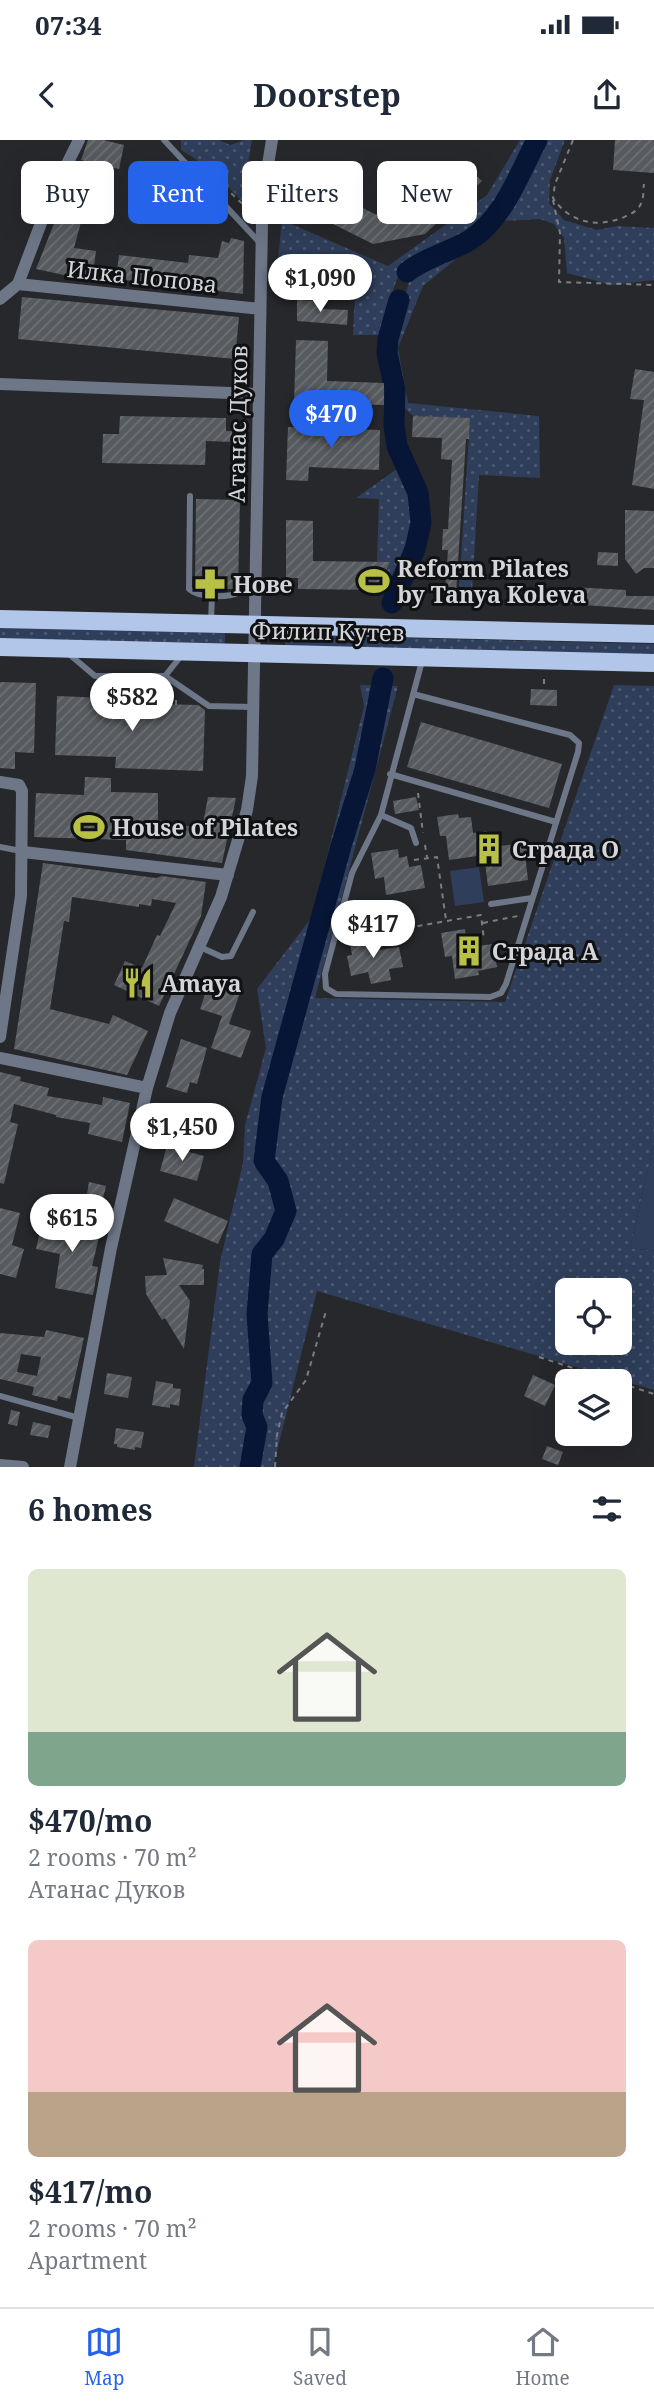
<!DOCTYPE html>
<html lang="en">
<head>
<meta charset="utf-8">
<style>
	:root { --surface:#fff; --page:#f6f6f7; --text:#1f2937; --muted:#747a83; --line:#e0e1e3; --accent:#2563eb }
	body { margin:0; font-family:"Noto Serif",serif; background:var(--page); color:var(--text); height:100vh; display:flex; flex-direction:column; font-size:26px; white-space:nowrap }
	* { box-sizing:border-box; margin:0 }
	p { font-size:23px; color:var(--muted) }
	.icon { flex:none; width:38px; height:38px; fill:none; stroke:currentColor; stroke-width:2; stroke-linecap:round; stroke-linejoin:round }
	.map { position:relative; height:1327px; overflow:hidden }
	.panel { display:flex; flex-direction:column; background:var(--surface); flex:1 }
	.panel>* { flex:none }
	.guide { position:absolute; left:21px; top:21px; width:612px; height:63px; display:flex; gap:14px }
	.tools { position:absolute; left:555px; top:1138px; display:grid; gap:14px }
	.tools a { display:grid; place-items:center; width:77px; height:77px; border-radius:10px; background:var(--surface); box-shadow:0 7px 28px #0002; font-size:35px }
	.price { position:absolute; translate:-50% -60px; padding:0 16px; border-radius:24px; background:#fff; color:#222; font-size:23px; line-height:46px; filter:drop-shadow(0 2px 4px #0008) }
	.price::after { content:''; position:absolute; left:50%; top:42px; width:21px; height:16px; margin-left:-10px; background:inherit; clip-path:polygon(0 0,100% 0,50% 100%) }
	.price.on { background:var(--accent); color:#fff }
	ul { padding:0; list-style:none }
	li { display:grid; align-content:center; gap:14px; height:371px; padding:0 28px }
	li span { display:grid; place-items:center; height:217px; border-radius:10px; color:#555 }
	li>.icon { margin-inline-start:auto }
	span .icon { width:126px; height:126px; fill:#fffc; stroke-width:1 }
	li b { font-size:30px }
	h2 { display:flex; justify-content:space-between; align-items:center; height:84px; padding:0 28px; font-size:30px }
	.pill { padding:0 24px; border-radius:10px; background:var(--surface); box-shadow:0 7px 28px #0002; font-size:24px; line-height:63px }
	.pill.on { background:var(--accent); color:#fff }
	.status { display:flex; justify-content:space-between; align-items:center; height:49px; padding:0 35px; background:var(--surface); direction:ltr }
	.status svg { height:19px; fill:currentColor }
	header { display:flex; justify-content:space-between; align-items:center; height:91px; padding:0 28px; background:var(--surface); font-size:32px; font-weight:700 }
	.tabs { display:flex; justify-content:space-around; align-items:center; height:98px; border-top:2px solid var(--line); background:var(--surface); font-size:19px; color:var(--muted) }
	.tabs a { display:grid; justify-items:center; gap:4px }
	.tabs .on { color:var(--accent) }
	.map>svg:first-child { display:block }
</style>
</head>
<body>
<div class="status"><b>07:34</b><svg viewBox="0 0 49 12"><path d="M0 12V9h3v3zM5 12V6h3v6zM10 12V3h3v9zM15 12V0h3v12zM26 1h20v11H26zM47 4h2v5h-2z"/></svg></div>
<header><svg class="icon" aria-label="back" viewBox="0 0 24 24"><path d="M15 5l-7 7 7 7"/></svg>Doorstep<svg class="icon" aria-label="share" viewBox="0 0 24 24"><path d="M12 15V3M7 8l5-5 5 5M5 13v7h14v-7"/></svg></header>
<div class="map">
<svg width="654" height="1327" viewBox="0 0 654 1327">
	<defs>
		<pattern id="grass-dots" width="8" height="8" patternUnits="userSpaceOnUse" patternTransform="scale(1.75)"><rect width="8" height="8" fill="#2f3e5a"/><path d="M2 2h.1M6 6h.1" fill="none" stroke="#4c5971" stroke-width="1.8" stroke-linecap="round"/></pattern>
		<pattern id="building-hatch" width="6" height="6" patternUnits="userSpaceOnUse" patternTransform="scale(1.75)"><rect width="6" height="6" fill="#575a5e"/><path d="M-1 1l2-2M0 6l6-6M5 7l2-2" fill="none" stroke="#6e7174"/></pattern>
	</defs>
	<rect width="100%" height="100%" fill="#26282c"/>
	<path fill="url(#grass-dots)" fill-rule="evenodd" d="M181,0h38l11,5 14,-5h8l-6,35 3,7 -2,24 -39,-39 -27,-17z
		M520,0h14c-18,32 -34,71 -66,92 -19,13 -52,16 -66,36 -7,11 -17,52 -22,67h-27l2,-43 -51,-24 -26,-9 4,-39 106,46 99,-71z
		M545,0h20l-15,40 -1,23 15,17 33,10 20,-4 37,2v52l-42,5 -45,-12 -3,-35 -10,-14 -14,-5 -38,2 -79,65 -25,62 10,55 131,13 1,62 -61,-3 -7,117 -13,-1 11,-172 -57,-3 -13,-12 -10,-55 21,-74 13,-11 47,-21 22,-18 20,-27z
		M401,326c28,48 13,78 -9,124h-14l12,-27 -13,-1 2,-63 -23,-1z
		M0,487l225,6v14l-225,-6z
		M285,495l369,9v14l-369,-10z
		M360,545l38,1 -83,312 190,4 109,-317 40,1v457l-24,105 24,3v139l-337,-99 -44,176h-79l26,-205 23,-99 2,-38 21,-77 -9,-59 55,-72 52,-211zM567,1150h53v52h-53z"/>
	<path fill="#2f3e5a" d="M479,727l5,35 -29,4 -5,-35z
		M654,1003v108l-24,-3z"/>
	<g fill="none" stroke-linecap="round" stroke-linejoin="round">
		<path stroke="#071636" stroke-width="21" d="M407,132c19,-15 43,-20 63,-32 34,-22 49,-66 67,-100
			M392,463l23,-54 6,-26 -3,-30 -21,-47 -3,-21 1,-35 -8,-37 1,-14 11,-39
			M250,1327l7,-40 -5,-12 1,-15 9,-17 -5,-69 5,-60 12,-15 12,-28 -8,-30 -14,-20 8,-64 69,-251 24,-77 18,-91"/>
	</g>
	<path fill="url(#building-hatch)" fill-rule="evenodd" d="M88,0h15l21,5 -5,24 -38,-9z
		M615,0h39v33l-41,-3z
		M462,23l20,18 -57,53 -52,10 -84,-42 13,-24 75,37 34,-5z
		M79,34l34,11 -8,22 -10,2 -25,-8z
		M183,58l18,3 -4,20 -18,-3z
		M57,76l24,6 -7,26 22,3 -4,30 -56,-12z
		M231,98l13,3 -1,53 -127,-15 3,-24 69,8 1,-8 29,3 4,-17 7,2z
		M22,157l217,20 -4,42 -217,-20z
		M297,160l23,1v8l28,1 -1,15 -50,-4z
		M296,200l32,1 -1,40 57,2v22l-90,-2z
		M635,229l19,3v117l-22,-4 12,-85 -14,-1z
		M120,276l106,2v13h6v11l-26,-1 -1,24 -103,-2 1,-29h16z
		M413,276l57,2 -1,21h-3l-10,154 -11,-1 3,-42h-6l1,-21h5l4,-69 -11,-1 1,-21 -30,-1z
		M288,287l92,3 -1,40 -70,-3 -1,14 -22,-1z
		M196,359l44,1 -2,87 -6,2h-30l-7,-3z
		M625,370l29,1v57h-10l-8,6 -11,-15z
		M286,380l27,1v40l77,1 -12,28 -80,-1v-11h-12z
		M598,412l20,1v13l-21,-1z
		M571,447l55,3v6h28v14l-84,-6z
		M0,542l36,1 -2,70 -19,-1v17l-15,-1z
		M531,549l26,1v16l-27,-1z
		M57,556l49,2 1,7 4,4 4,-1 3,-5 80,2 7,5 -2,61 -88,-3 1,-11 -61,-2z
		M421,582l141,42 -13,44 -142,-41z
		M85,637l26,1v14l47,1v27l44,9 6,-32 28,1 -14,65 -96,-13v-10l-92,-3 2,-44 48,2z
		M416,657l3,13 -24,4 -2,-13z
		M458,674l1,4 12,-1 2,16 14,-2 1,9 11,-1 1,7 30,-4 2,11 -7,1 3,26 -40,6 -4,-31 -35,5 -3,-24h-6l-3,-19z
		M398,709l1,9 8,-2 2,11 12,-2 4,23 -39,7 -2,-18 -9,2 -4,-26z
		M43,723l113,15 6,-2 44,6 -5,34 -42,90 -45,-21 11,-24 17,7 15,-33 3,1 16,-33 -24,-4 -1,7 -12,-2v3l-67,-10 -3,25 -5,-1 -14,88 59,15 4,-9 35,16 -21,44 -113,-26z
		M465,789l1,10 10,-2 2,9 15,-2 4,23 -19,4 1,4 -24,4 -3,-23 -7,1 -4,-24z
		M366,795l2,14 11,-2 1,3 19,-3 4,20 -14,2 2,11 -20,4 -3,-12 -17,4 -4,-20 5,-1 -3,-17z
		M209,843l31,10 -11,31 22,7 -10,27 -30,-10 11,-32 -22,-7z
		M181,899l26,9 -10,36 -7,-2 -3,11 -21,-6z
		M0,932l21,5 -1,4 29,7 -2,8 55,9 1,-8 27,6 -8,39 -34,-8 2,-11 -34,-6v-2l-42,-11 -4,18 8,2 -14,60 -4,-1z
		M195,968l36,10 -6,24 -36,-10z
		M167,1006l37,10 -7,25 -37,-10z
		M89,1042l17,4 -4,16 -16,-3z
		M174,1058l54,23 -10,23 -54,-23z
		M0,1068l20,5 -8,32 12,4 -8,29 -16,-4z
		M63,1081l38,8 -9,37 6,1 -5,28 -38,-7 5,-34 -24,-5 6,-27 12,3v-3l9,2z
		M163,1118l40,7 -1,4h2v16h-25l11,16 -6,48 -19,-31 -3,2 -16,-26 -1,-18 22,-1z
		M46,1190l38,8 -14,61 -12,-3 -1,5 -25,-6 2,-8 -34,-8v-46l44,4zM21,1214l20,3 -4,19 -20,-4z
		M107,1233l25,4 -4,21 -24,-4z
		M533,1235l22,10 -10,21 -21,-10z
		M156,1241l17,3v4l8,1 -2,17 -9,-2v4l-18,-3z
		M11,1270l9,2 -3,14 -9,-2z
		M33,1282l18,4 -3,12 -18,-3z
		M116,1288l28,4 -3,16 -6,-1v3l-18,-3v-3h-3z
		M547,1306l16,6 -5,13 -16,-6z"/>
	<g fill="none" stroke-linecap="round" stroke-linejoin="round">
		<path stroke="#7b7d80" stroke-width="2" stroke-dasharray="5 5" stroke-linecap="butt" d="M573,0l-18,44 -2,14c16,24 42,30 69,20 9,-4 17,-7 20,-17 2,-5 1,-12 2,-17
			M202,26l47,44
			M553,60l7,33 -1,49 95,3
			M544,544v-8
			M176,565v-10
			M418,653l5,40
			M425,705l2,12
			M414,720l23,-3 9,63
			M483,783l35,-7
			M347,784l29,-3 5,26
			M378,793l103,-18 3,25
			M539,1217l74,24
			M620,1243l34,11
			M275,1327l2,-32 5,-22 24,-33 20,-69"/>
		<path stroke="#6d7788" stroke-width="6" d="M164,0l96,103
			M190,356l-1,93c9,9 39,9 51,3
			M211,482l1,-27
			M69,514l26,22h70l16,-20
			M165,536l44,30 43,1
			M413,554l157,41 9,8 -1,9 -72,232 -5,9 -11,4 -154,-3 -10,-6 -1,-14 27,-101 29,-58 41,-154
			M112,563l1,-27
			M390,634l166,48
			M381,675l30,13 5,15
			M0,707l21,4
			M491,764l41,-6
			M200,807l22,10 9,-1 22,-44
			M0,1256l79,22"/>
		<path stroke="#6d7788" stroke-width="12" d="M18,144l242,25
			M0,159l18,-15 34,-90 27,-54
			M0,244l258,10
			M0,642l19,3 3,6 -1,105 -21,141
			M23,712l205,23
			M0,918l147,30
			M0,1325l23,2
			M70,1327l41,-219 36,-160 23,-75 51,-116 26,-87 5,-34 10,-552 4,-47 6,-37"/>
		<path stroke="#b2c6ea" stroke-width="18" d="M0,479l654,15
			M0,507l654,16"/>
	</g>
	<defs>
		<g id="stadium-bare" transform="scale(2.415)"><path d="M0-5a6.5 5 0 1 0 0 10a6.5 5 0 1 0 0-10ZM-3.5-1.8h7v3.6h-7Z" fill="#b9c046" stroke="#101113" stroke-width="2.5" paint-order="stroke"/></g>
		<g id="pharmacy-bare" transform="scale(2.415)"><path d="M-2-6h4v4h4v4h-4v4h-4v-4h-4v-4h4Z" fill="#b9c046" stroke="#101113" stroke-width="2.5" paint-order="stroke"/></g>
		<g id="building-bare" transform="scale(2.415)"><path d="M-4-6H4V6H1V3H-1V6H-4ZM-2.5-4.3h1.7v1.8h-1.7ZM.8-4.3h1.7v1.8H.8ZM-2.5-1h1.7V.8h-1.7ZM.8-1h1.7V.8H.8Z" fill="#b9c046" stroke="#101113" stroke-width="2.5" paint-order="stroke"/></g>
		<g id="restaurant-bare" transform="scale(2.415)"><path d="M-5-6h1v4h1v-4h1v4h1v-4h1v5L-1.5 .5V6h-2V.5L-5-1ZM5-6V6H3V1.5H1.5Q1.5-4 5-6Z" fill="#b9c046" stroke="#101113" stroke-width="2.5" paint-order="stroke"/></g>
	</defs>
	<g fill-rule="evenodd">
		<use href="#stadium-bare" x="374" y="441"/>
		<use href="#pharmacy-bare" x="210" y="444"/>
		<use href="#stadium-bare" x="89" y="687"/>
		<use href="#building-bare" x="489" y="709"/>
		<use href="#building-bare" x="469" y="811"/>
		<use href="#restaurant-bare" x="138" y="843"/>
	</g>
	<g text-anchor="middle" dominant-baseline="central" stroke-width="6" stroke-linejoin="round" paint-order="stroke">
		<g font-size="23" fill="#d4d5d8" stroke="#101113">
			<text transform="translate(142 136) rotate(6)">Илка Попова</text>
			<text transform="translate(237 284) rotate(-89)">Атанас Дуков</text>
			<text transform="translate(328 491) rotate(1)">Филип Кутев</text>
		</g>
		<g font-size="23" font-weight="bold" fill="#d4d5d8" stroke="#101113" text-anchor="start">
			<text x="397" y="428">Reform Pilates<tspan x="397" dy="26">by Tanya Koleva</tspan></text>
			<text x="233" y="444">Нове</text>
			<text x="112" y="687">House of Pilates</text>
			<text x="512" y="709">Сграда О</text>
			<text x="492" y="811">Сграда А</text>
			<text x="161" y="843">Amaya</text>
		</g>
	</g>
</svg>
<div class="tools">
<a><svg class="icon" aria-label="locate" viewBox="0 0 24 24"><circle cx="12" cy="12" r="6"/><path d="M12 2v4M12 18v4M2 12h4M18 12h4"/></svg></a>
<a><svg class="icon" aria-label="layers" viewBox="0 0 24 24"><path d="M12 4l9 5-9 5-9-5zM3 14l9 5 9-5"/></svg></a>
</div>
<b class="price" style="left:320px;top:174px">$1,090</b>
<b class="price on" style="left:331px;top:310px">$470</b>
<b class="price" style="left:132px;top:593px">$582</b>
<b class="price" style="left:373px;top:820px">$417</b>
<b class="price" style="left:182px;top:1023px">$1,450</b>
<b class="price" style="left:72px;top:1114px">$615</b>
<div class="guide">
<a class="pill">Buy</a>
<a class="pill on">Rent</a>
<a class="pill">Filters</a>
<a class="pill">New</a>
</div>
</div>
<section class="panel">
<h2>6 homes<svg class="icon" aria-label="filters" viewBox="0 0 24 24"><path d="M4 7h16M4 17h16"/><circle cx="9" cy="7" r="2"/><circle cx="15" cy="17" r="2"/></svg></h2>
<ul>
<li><span style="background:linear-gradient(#dfe7d0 75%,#7fa58c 0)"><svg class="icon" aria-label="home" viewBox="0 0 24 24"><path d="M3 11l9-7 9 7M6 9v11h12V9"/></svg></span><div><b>$470/mo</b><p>2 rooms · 70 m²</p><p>Атанас Дуков</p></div></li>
<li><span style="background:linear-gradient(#f6c9c9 70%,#b9a48a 0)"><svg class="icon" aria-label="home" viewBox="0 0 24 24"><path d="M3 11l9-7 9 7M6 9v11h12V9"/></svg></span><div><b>$417/mo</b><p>2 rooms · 70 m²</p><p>Apartment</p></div></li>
</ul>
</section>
<nav class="tabs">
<a class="on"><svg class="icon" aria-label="map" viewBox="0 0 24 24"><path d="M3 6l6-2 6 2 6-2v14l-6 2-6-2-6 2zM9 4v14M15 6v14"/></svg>Map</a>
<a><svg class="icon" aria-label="saved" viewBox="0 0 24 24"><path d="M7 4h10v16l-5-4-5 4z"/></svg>Saved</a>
<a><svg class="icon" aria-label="home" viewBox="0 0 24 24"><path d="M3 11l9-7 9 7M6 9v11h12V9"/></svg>Home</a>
</nav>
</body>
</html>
